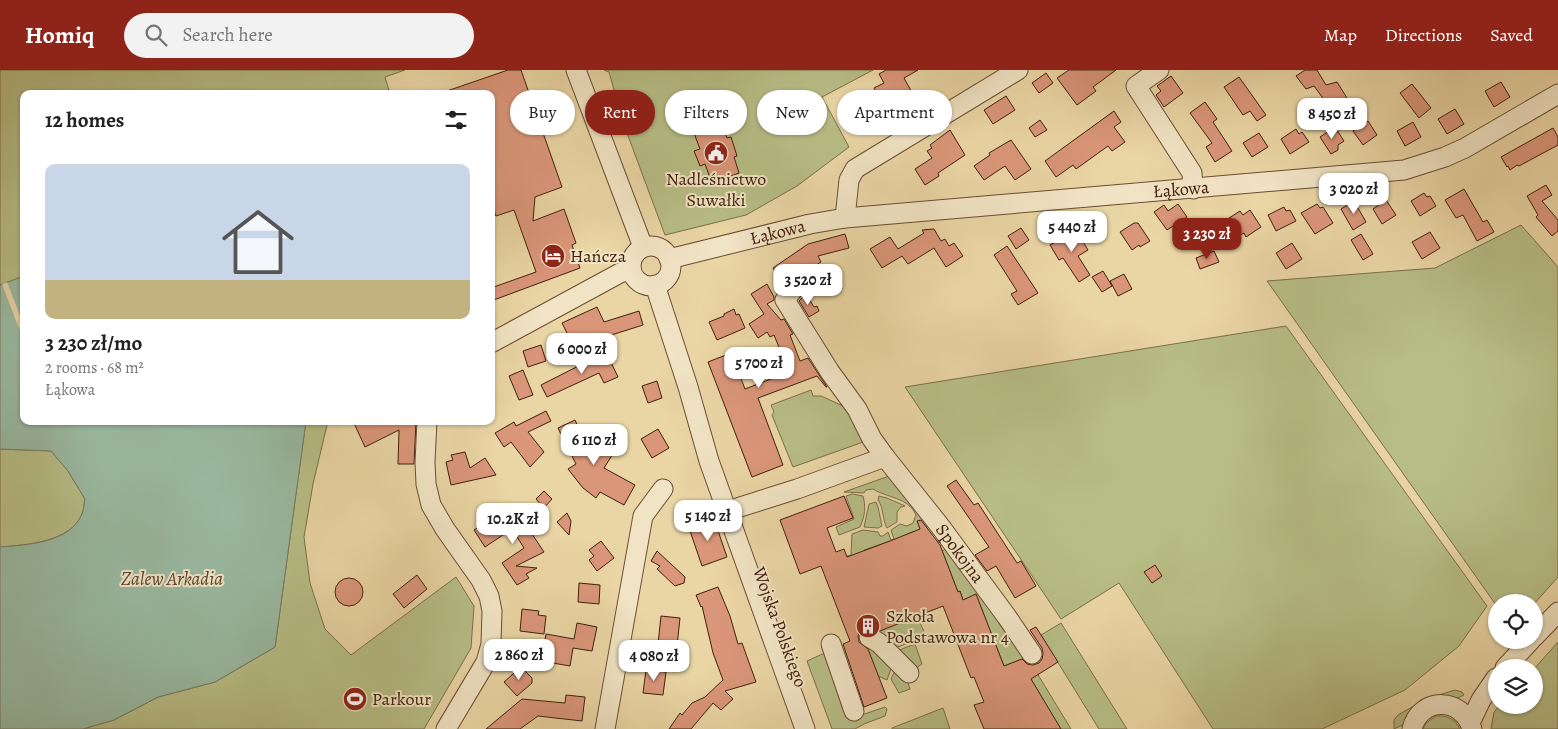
<!DOCTYPE html>
<html lang="en">
<head>
<meta charset="utf-8">
<style>
	:root { --surface:#fff; --page:#f2f2f2; --text:#222; --muted:#767676; --accent:#8f2418 }
	body { margin:0; font-family:Alegreya,serif; background:var(--page); color:var(--text); height:100vh; display:flex; flex-direction:column; font-size:19px; white-space:nowrap }
	* { box-sizing:border-box; margin:0 }
	p { font-size:16px; color:var(--muted) }
	.icon { flex:none; width:28px; height:28px; fill:none; stroke:currentColor; stroke-width:2; stroke-linecap:round; stroke-linejoin:round }
	.map { position:relative; flex:1; overflow:hidden }
	.details { position:absolute; left:20px; top:20px; width:475px; height:335px; display:flex; flex-direction:column; background:var(--surface); border-radius:10px; box-shadow:0 1px 4px #0004 }
	.details>* { flex:none }
	.banner { position:absolute; left:510px; top:20px; width:475px; height:45px; display:flex; gap:10px }
	.fabs { position:absolute; left:1488px; top:524px; display:grid; gap:10px }
	.fabs a { display:grid; place-items:center; width:55px; height:55px; border-radius:50%; background:var(--surface); box-shadow:0 1px 4px #0004; font-size:25px }
	.price { position:absolute; translate:-50% -42px; padding:0 11px; border-radius:10px; background:#fff; color:#222; font-size:16px; line-height:32px; filter:drop-shadow(0 1px 2px #0008) }
	.price::after { content:''; position:absolute; left:50%; top:30px; width:15px; height:11px; margin-left:-8px; background:inherit; clip-path:polygon(0 0,100% 0,50% 100%) }
	.price.on { background:var(--accent); color:#fff }
	ul { padding:0; list-style:none }
	li { display:grid; align-content:center; gap:10px; height:265px; padding:0 25px }
	li span { display:grid; place-items:center; height:155px; border-radius:10px; color:#555 }
	li>.icon { margin-inline-start:auto }
	span .icon { width:90px; height:90px; fill:#fffc; stroke-width:1 }
	li b { font-size:21px }
	h2 { display:flex; justify-content:space-between; align-items:center; height:60px; padding:0 25px; font-size:21px }
	.pill { padding:0 18px; border-radius:22px; background:var(--surface); box-shadow:0 1px 4px #0004; font-size:18px; line-height:45px }
	.pill.on { background:var(--accent); color:#fff }
	header { display:flex; align-items:center; gap:30px; box-sizing:border-box; height:70px; padding:0 25px; background:var(--accent); color:#fff }
	header strong { font-size:24px }
	nav { display:flex; gap:28px; margin-inline-start:auto; font-size:18px }
	.search { width:350px; height:45px; background:var(--page); display:flex; align-items:center; gap:12px; box-sizing:border-box; padding:0 18px; border-radius:28px; color:var(--muted); font-size:19px }
	.map>svg:first-child { display:block }
</style>
</head>
<body>
<header>
<strong>Homiq</strong>
<div class="search"><svg class="icon" aria-label="search" viewBox="0 0 24 24"><circle cx="10" cy="10" r="6"/><path d="M15 15l6 6"/></svg>Search here</div>
<nav><a>Map</a><a>Directions</a><a>Saved</a></nav>
</header>
<div class="map">
<svg width="1558" height="659" viewBox="0 0 1558 659">
	<rect width="100%" height="100%" fill="#ead5a4"/>
	<filter id="stains"><feTurbulence type="fractalNoise" baseFrequency=".004" numOctaves="4"/><feColorMatrix values="0 0 0 0 .2 0 0 0 0 .09 0 0 0 0 .02 0 0 0 .5 -.17"/></filter>
	<radialGradient id="worn" r=".72"><stop offset=".6" stop-color="#630" stop-opacity="0"/><stop offset="1" stop-color="#630" stop-opacity=".3"/></radialGradient>
	<path fill="#b7bd85" stroke="#7c6e48" d="M0,0h405l-20,7 5,17h-366v182l-24,9z
		M604,0h269l-51,27 27,50 -52,39 -51,29 -81,20 -41,-110 -15,-53z
		M1521,155l37,42v310l-24,27 -38,-2v3l-229,-324 168,-13z
		M1286,256l201,280 -28,40 -54,44 -83,39h-109l-94,-146 -58,36 -156,-232z
		M811,320l2,6h8l31,14 14,31 -73,26 -21,-52 2,-3 -3,-7z
		M306,351h22l-15,63 -9,53 6,46 15,46 26,26 105,-78 18,29 -3,42 -47,81h-341l31,-9 44,-23 57,-15 60,-35z
		M0,379l51,2 17,20 17,28c-1,4 -1,10 -3,15 -11,28 -56,31 -82,33z
		M892,405l48,58 -2,6 -6,-14 -25,9 9,75 -26,-68 -26,9 26,67 -17,7 -26,-68 4,-1 1,-21 11,-4 15,2 2,4h3l5,-4 3,8 3,-1 -3,-9 9,-6 7,2 6,-3 3,-8c-8,-18 -29,-17 -43,-26l-7,1 -2,3 -20,-1z
		M852,424l11,2c3,11 2,20 -3,31l-21,8 -3,-8 18,-8 -8,-23z
		M879,426l8,2 18,8 -4,1 -4,5v10l-10,6c-5,-9 -3,-20 -9,-28z
		M876,432l2,5 4,19 -4,2 -14,-1 5,-23z
		M941,470l74,97 56,92h-11l-40,-69 -16,6 -28,-71 -13,5 -3,-9 -2,1 -16,-41 3,-2z
		M917,546l9,20 -36,14 -17,-17z
		M1061,553l66,106h-28l-58,-94z
		M1558,572v87h-67l3,-17 6,-7h34v-36z
		M915,574l7,20 -10,7 -18,-19z
		M875,575l18,18 -6,17 -9,-4 -11,-28z
		M827,582l23,67 35,-12 2,2 -2,7 -21,8 -9,5h-23l-25,-68z
		M897,596l8,8 5,15 -11,4 -8,-14z
		M1455,620l7,2 2,3 -70,34v-9l4,-5 28,-16z
		M943,638l7,21h-58v-1z
		M1436,646c11,-1 19,3 24,13h-37l3,-6z"/>
	<path fill="#99b9a1" stroke="#757c65" d="M24,206v145h282l-31,226 -60,35 -57,15 -44,23 -31,9h-83v-182c27,-2 70,-4 82,-33 2,-4 2,-11 3,-15l-17,-28 -17,-20 -51,-2v-164z"/>
	<path fill="#ead5a4" d="M7,212l17,44v16l-22,-58z"/>
	<path fill="#da9679" stroke="#40200c" d="M508,0h13l41,117 -27,10 -2,24 31,-12 12,34 -4,2 8,23 -89,33v-13l45,-16 -22,-62 -18,6 -5,-14v-108h-47v-2z
		M886,0h32l-14,8 10,18 -60,30 -8,-14 5,-2 -1,-4 26,-14 -2,-4 10,-5 -5,-9z
		M1069,0h47l-23,17 3,4 -19,14 -20,-27z
		M1305,0h12l9,15 11,-3 10,16 -16,11 -17,-23 -8,3 -10,-13z
		M1046,3l7,10 -14,10 -7,-10z
		M1171,6l12,17 -19,14 -8,-12 5,-4 -4,-5z
		M1239,7l27,38 -9,6 -7,-10 -7,4 -19,-28z
		M1501,12l9,15 -16,10 -9,-16z
		M1412,14l19,24 -12,10 -19,-25z
		M1006,26l9,14 -22,14 -9,-14z
		M1205,32l12,17 -4,3 19,29 -17,11 -9,-15 6,-4 -22,-30z
		M1455,39l9,15 -17,10 -9,-15z
		M1114,41l7,11 -7,5 11,15 -13,9 -4,-5 -32,23 -3,-4 -17,12 -11,-16z
		M1040,50l7,10 -12,7 -6,-9z
		M1368,51l9,14 -14,10 -10,-14z
		M1413,52l8,15 -16,9 -8,-15z
		M721,53l6,15 4,-1 6,19 -3,1 5,16 -27,10 -7,-19 -5,2 -6,-15 6,-2 -6,-16z
		M1335,57l9,14 -6,4v5l-7,4 -11,-17z
		M1553,58l5,9v8l-39,21 -2,-1 -7,5 -2,-4 -1,1 -6,-10z
		M1296,59l3,5 3,-2 7,10 -19,12 -9,-15z
		M950,60l15,25 -27,18 1,3 -14,9 -10,-16 17,-11 -5,-7 5,-3 -2,-3z
		M1259,63l9,14 -16,10 -9,-14z
		M1011,70l20,29 -16,11 -10,-14 -21,14 -10,-14 16,-11 -1,-2z
		M1546,115l6,10 -10,6 16,19v11l-6,5 -16,-19 2,-2 -11,-19z
		M1464,119l19,33 4,-2 7,12 -17,9 -14,-26 -7,3 -11,-18z
		M1424,123l3,4 3,-1 6,10 -16,10 -9,-15z
		M1386,130l10,15 -14,9 -9,-15z
		M1354,131l12,21 -13,8 -12,-21z
		M1178,134l9,13 -20,13 -13,-18 10,-7 4,6z
		M1317,134l3,4 3,-1 10,16 -18,11 -14,-21z
		M1284,137l2,4 4,-1 6,11 -20,10 -8,-16z
		M1250,140l11,17 -15,10 -2,-4 -7,4 -11,-17 14,-9 3,4z
		M1134,153h4l12,18 -10,6 -1,-2 -7,5 -12,-18z
		M1074,157l14,23 -10,6 12,19 -11,7 -16,-24 -4,2 -9,-15 14,-8 -1,-3z
		M1021,158l8,12 -13,9 -8,-13z
		M934,159l7,12 4,-2 4,7 5,-3 9,13 -17,11 -12,-19 -26,16 -6,-8 -20,12 -12,-19 20,-12 8,12 26,-16 -2,-3z
		M1430,162l10,16 -18,11 -10,-17z
		M845,164l4,14 -31,8 3,6 -8,5 8,14 -14,9 -2,-8 -8,-8 -7,3 -6,6 -11,-15 35,-24z
		M1361,164l12,20 -10,6 -12,-20z
		M1292,173l10,16 -16,10 -10,-16z
		M1007,176l31,47 -20,12 -7,-11 6,-3 -23,-36z
		M1214,181l5,11 -19,7 -4,-11z
		M1103,201l9,15 -10,6 -10,-15z
		M1124,204l8,15 -14,7 -8,-15z
		M767,214l7,13v3l-7,4 14,16 3,-1 9,15 -3,1 10,26 8,-3 19,29h-1l-9,-11 -59,22 25,67 -31,12 -44,-115 23,-9 14,36 44,-17 -15,-37 -4,2 -3,-5 -9,6 -9,-14 15,-10 -13,-20z
		M806,224l8,13 3,-1 2,5 -10,6 -10,-16z
		M597,237l7,15 35,-11 4,14 -38,12 3,4 -32,10 -14,-28z
		M734,239l2,6 3,-1 6,14 -28,12 -8,-18 15,-6v-2z
		M541,275l5,16 -18,6 -5,-16z
		M606,282l12,25 -14,6 -5,-10 -52,24 -6,-12z
		M523,300l10,25 -14,5 -10,-24z
		M657,311l5,17 -14,5 -6,-17z
		M546,341l5,10 -23,11 16,20 -14,15 -19,-25 -7,5 -9,-14 19,-11 2,4z
		M575,350l17,35 31,-17 -19,30 31,17 -11,20 -24,-13 -4,6 -13,-10 -15,-19 8,-5 -18,-36z
		M353,351h63l-2,43h-16l1,-34 -34,17z
		M658,359l11,19 -17,10 -11,-19z
		M465,382l5,16 15,-10 11,17 -45,10 -5,-23 7,-2 -2,-5z
		M956,410l18,25 4,-2 39,60 4,-2 15,25 -21,12 -19,-32 -9,5 -12,-16 14,-8 -42,-61z
		M544,421l8,8 -8,9 -8,-9z
		M844,426l9,22 -26,10 9,24 8,-3 3,8 43,-16 30,-12 -3,-8 4,-1 19,25 18,47 2,-1 3,9 13,-6 28,72 18,-7 5,5 6,1 6,-2 3,-4 1,-5 -1,-6 -12,-18 6,-3 22,35 -27,17 30,50h-77l-10,-24 10,-3 -10,-25 -3,1 -28,-72 -63,25 -11,-5 -6,1 -3,4 -2,5 1,6 9,7 19,49 -23,9 -21,-63 7,-3 -29,-75 -21,8 -20,-54z
		M518,443l26,39 -28,14 21,2 -11,6 3,4 -12,7 -15,-22 22,-15 -12,-19 -27,18 -11,-17 15,-9 5,8z
		M567,443l4,8 -2,14 -12,-13z
		M714,449l13,38 -25,9 -13,-38z
		M601,471l13,17 -17,13 -8,-11 5,-4 -5,-6z
		M657,481l28,26 -1,6 -9,3 -18,-17 3,-3 -9,-5z
		M1155,495l7,11 -10,7 -8,-11z
		M417,505l10,14 -23,19 -11,-14z
		M335 522a14 14 0 1 1 28 0a14 14 0 1 1-28 0Z
		M579,513l21,2 -1,19 -21,-2z
		M718,517l12,29 8,28 4,-1 14,39 -31,9 8,8 -12,11 -8,-7 -22,26h-22l11,-16 2,2 10,-12 13,-6 18,-17 -10,-27 -11,-47 -1,1 -5,-12z
		M522,539l17,2 -1,4 8,1 -2,18 -24,-3z
		M661,546l19,2 -3,28 -19,-2z
		M577,553l20,4 -5,24 -19,-3 -3,18 -29,-5 5,-27 28,5z
		M521,597l11,11v5l-15,13 -13,-14z
		M646,600l20,2 -3,23 -20,-2z
		M566,625l19,2 -3,24 -44,-5 -18,13h-34l36,-30 43,4z"/>
	<g fill="none" stroke-linecap="round" stroke-linejoin="round">
		<g stroke="#6a4d32" stroke-width="21">
			<g id="minor">
				<path d="M576,0l67,177"/>
				<path d="M1159,0l-23,16 56,87 1,16"/>
				<path d="M845,148l4,-38 6,-11 163,-99"/>
				<circle cx="651" cy="196" r="20"/>
				<path id="s1" d="M669,189l141,-35 35,-6 559,-48 41,-13 20,-9 93,-54"/>
				<path d="M655,215l33,102 21,74 96,268"/>
				<path id="s2" d="M795,217l-10,13 45,72 27,37 15,30 13,18 55,69 67,91 25,37"/>
				<path d="M491,273l129,-70 11,-4"/>
				<path d="M427,351l-2,41 1,22 5,21 14,24 36,51 8,16 3,15 -1,33 -5,18 -40,67"/>
				<path d="M737,438l60,-19 88,-32"/>
				<path d="M869,567l10,6 30,30"/>
				<path d="M1534,567l24,-25"/>
				<path d="M831,574l23,67"/>
				<path d="M1505,598l26,-28"/>
				<path d="M1470,653l11,-23 15,-22"/>
				<path d="M605,659l38,-213 20,-27"/>
				<path d="M1412,659c8,-33 51,-32 60,0"/>
			</g>
		</g>
		<use href="#minor" stroke="#f1e4c4" stroke-width="19"/>
	</g>
	<defs>
		<g id="civic-disc" transform="scale(1.25)"><circle r="9.5" fill="#8f2418" stroke="#f1e4c4"/><path d="M-.6-6.5H3V-4.5H.6V-3L4-1V1h2V6H-6V1h2V-1L-.6-3ZM-1.2 2.5V6h2.4V2.5Z" fill="#fff"/></g>
		<g id="hotel-disc" transform="scale(1.25)"><circle r="9.5" fill="#8f2418" stroke="#f1e4c4"/><path d="M-6-4.5h1.5V1H6V5H4.5V3h-9V5H-6ZM-4 0a1.8 1.8 0 1 1 3.6 0ZM.5 0V-2.5h3Q6-2.5 6 0Z" fill="#fff"/></g>
		<g id="building-disc" transform="scale(1.25)"><circle r="9.5" fill="#8f2418" stroke="#f1e4c4"/><path d="M-4-6H4V6H1V3H-1V6H-4ZM-2.5-4.3h1.7v1.8h-1.7ZM.8-4.3h1.7v1.8H.8ZM-2.5-1h1.7V.8h-1.7ZM.8-1h1.7V.8H.8Z" fill="#fff"/></g>
		<g id="stadium-disc" transform="scale(1.25)"><circle r="9.5" fill="#8f2418" stroke="#f1e4c4"/><path d="M0-5a6.5 5 0 1 0 0 10a6.5 5 0 1 0 0-10ZM-3.5-1.8h7v3.6h-7Z" fill="#fff"/></g>
	</defs>
	<g fill-rule="evenodd">
		<use href="#civic-disc" x="716" y="83"/>
		<use href="#hotel-disc" x="553" y="186"/>
		<use href="#building-disc" x="868" y="556"/>
		<use href="#stadium-disc" x="355" y="629"/>
	</g>
	<g text-anchor="middle" dominant-baseline="central" stroke-width="4" stroke-linejoin="round" paint-order="stroke">
		<g font-size="18" fill="#40200c" stroke="#f1e4c4" text-anchor="start">
			<text x="716" y="109" text-anchor="middle">Nadleśnictwo<tspan x="716" dy="21">Suwałki</tspan></text>
			<text x="570" y="186">Hańcza</text>
			<text x="886" y="546">Szkoła<tspan x="886" dy="21">Podstawowa nr 4</tspan></text>
			<text x="372" y="629">Parkour</text>
		</g>
		<g font-size="18" fill="#40200c" stroke="#f1e4c4">
			<text stroke="none"><textPath href="#s1" startOffset="518">Łąkowa</textPath></text>
			<text stroke="none"><textPath href="#s1" startOffset="112">Łąkowa</textPath></text>
			<text stroke="none"><textPath href="#s2" startOffset="325">Spokojna</textPath></text>
			<text transform="translate(780 557) rotate(70)">Wojska Polskiego</text>
		</g>
		<g font-size="19" font-style="italic" fill="#564631" stroke="#f1e4c4">
			<text x="172" y="509">Zalew Arkadia</text>
		</g>
	</g>
	<rect width="100%" height="100%" filter="url(#stains)"/>
	<rect width="100%" height="100%" fill="url(#worn)"/>
</svg>
<div class="fabs">
<a><svg class="icon" aria-label="locate" viewBox="0 0 24 24"><circle cx="12" cy="12" r="6"/><path d="M12 2v4M12 18v4M2 12h4M18 12h4"/></svg></a>
<a><svg class="icon" aria-label="layers" viewBox="0 0 24 24"><path d="M12 4l9 5-9 5-9-5zM3 14l9 5 9-5"/></svg></a>
</div>
<b class="price" style="left:1332px;top:70px">8 450 zł</b>
<b class="price" style="left:1354px;top:145px">3 020 zł</b>
<b class="price" style="left:1072px;top:183px">5 440 zł</b>
<b class="price on" style="left:1207px;top:190px">3 230 zł</b>
<b class="price" style="left:808px;top:236px">3 520 zł</b>
<b class="price" style="left:582px;top:305px">6 000 zł</b>
<b class="price" style="left:759px;top:319px">5 700 zł</b>
<b class="price" style="left:594px;top:396px">6 110 zł</b>
<b class="price" style="left:708px;top:472px">5 140 zł</b>
<b class="price" style="left:513px;top:475px">10.2K zł</b>
<b class="price" style="left:519px;top:611px">2 860 zł</b>
<b class="price" style="left:654px;top:612px">4 080 zł</b>
<div class="banner">
<a class="pill">Buy</a>
<a class="pill on">Rent</a>
<a class="pill">Filters</a>
<a class="pill">New</a>
<a class="pill">Apartment</a>
</div>
<section class="details">
<h2>12 homes<svg class="icon" aria-label="filters" viewBox="0 0 24 24"><path d="M4 7h16M4 17h16"/><circle cx="9" cy="7" r="2"/><circle cx="15" cy="17" r="2"/></svg></h2>
<ul>
<li><span style="background:linear-gradient(#c9d6e8 75%,#c2b280 0)"><svg class="icon" aria-label="home" viewBox="0 0 24 24"><path d="M3 11l9-7 9 7M6 9v11h12V9"/></svg></span><div><b>3 230 zł/mo</b><p>2 rooms · 68 m²</p><p>Łąkowa</p></div></li>
</ul>
</section>
</div>
</body>
</html>
